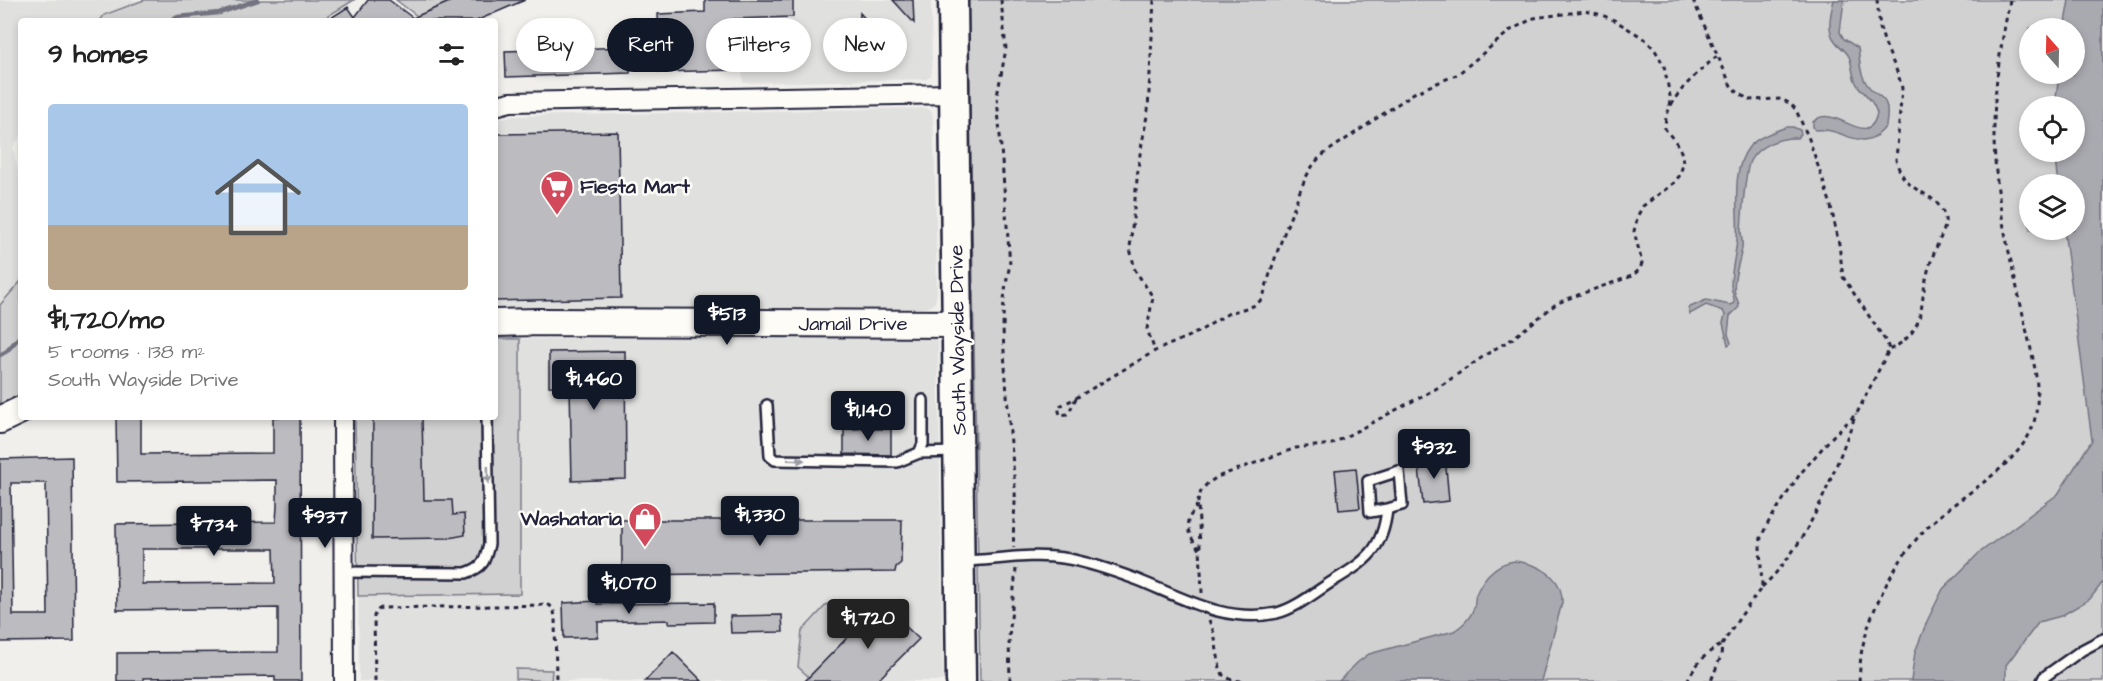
<!DOCTYPE html>
<html lang="en">
<head>
<meta charset="utf-8">
<style>
	:root { --surface:#fff; --page:#f6f6f6; --text:#222; --muted:#767676; --line:#e0e0e0; --accent:#111827 }
	body { margin:0; font-family:"Architects Daughter",sans-serif; background:var(--page); color:var(--text); height:100vh; display:flex; flex-direction:column; font-size:22px; white-space:nowrap }
	* { box-sizing:border-box; margin:0 }
	p { font-size:20px; color:var(--muted) }
	.icon { flex:none; width:33px; height:33px; fill:none; stroke:currentColor; stroke-width:2; stroke-linecap:round; stroke-linejoin:round }
	.map { position:relative; flex:1; overflow:hidden }
	.side { position:absolute; left:18px; top:18px; width:480px; height:402px; display:flex; flex-direction:column; background:var(--surface); border-radius:6px; box-shadow:0 3px 9px #0003 }
	.side>* { flex:none }
	.banner { position:absolute; left:516px; top:18px; width:570px; height:54px; display:flex; gap:12px }
	.needle { width:39px; rotate:340deg }
	.tools { position:absolute; left:2019px; top:18px; display:grid; gap:12px }
	.tools a { display:grid; place-items:center; width:66px; height:66px; border-radius:50%; background:var(--surface); box-shadow:0 3px 9px #0003; font-size:30px }
	.price { position:absolute; translate:-50% -51px; padding:0 14px; border-radius:6px; background:var(--accent); color:#fff; font-size:20px; line-height:39px; filter:drop-shadow(0 2px 3px #0008) }
	.price::after { content:''; position:absolute; left:50%; top:36px; width:18px; height:14px; margin-left:-9px; background:inherit; clip-path:polygon(0 0,100% 0,50% 100%) }
	.price.on { background:#222; color:#fff }
	ul { padding:0; list-style:none }
	li { display:grid; align-content:center; gap:12px; height:318px; padding:0 30px }
	li+li { border-top:2px solid var(--line) }
	li span { display:grid; place-items:center; height:186px; border-radius:6px; color:#555 }
	li>.icon { margin-inline-start:auto }
	span .icon { width:108px; height:108px; fill:#fffc; stroke-width:1 }
	li b { font-size:26px }
	h2 { display:flex; justify-content:space-between; align-items:center; height:72px; padding:0 30px; font-size:26px }
	.tag { padding:0 21px; border-radius:27px; background:var(--surface); box-shadow:0 3px 9px #0003; font-size:21px; line-height:54px }
	.tag.on { background:var(--accent); color:#fff }
	.map>svg:first-child { display:block }
</style>
</head>
<body>
<div class="map">
<svg width="2103" height="681" viewBox="0 0 2103 681">
	<rect width="100%" height="100%" fill="#f0efec"/>
	<filter id="ink" filterUnits="userSpaceOnUse"><feTurbulence type="fractalNoise" baseFrequency=".0167" numOctaves="2"/><feDisplacementMap in="SourceGraphic" scale="12" xChannelSelector="R" yChannelSelector="G"/><feConvolveMatrix kernelMatrix="1 2 1 2 8 2 1 2 1" color-interpolation-filters="sRGB"/></filter>
	<g filter="url(#ink)">
		<path fill="#e0e0df" d="M0,0h144l-40,15 -4,6h-79v114l-8,12 8,41v93l-21,24z
			M740,0h191l1,72 -1,4 -4,3 -184,4z
			M927,108l5,4 1,6 2,50 2,124 -2,10 -4,4 -6,2 -430,3v-191l19,-4z
			M929,336l6,2 3,5 5,338h-584l-1,-85 162,-2v-255z"/>
		<path fill="#d2d1d1" stroke="#7a7a86" stroke-width="1.5" fill-rule="evenodd" d="M144,0h210l-34,21h-220l4,-6z
			M396,0h58l-37,16z
			M968,0h1135v681h-1123zM2030,28h44v46h-44zM2030,106h44v46h-44zM2030,184h44v46h-44z
			M21,281v113l-21,10v-99z
			M495,339h25v255l-162,2 -3,-179h140z
			M827,604h20l1,33 -39,40 -11,-10 4,-36z
			M516,669l36,1 -1,11 -35,-2z"/>
		<path fill="#a9a9b0" stroke="#737381" stroke-width="1.5" d="M1834,0h10l-4,32 4,7 14,9c2,11 1,23 7,33 11,21 27,9 21,45 -23,31 -43,0 -71,4l-2,-3v-5c20,-22 56,31 64,-9 -4,-13 -11,-17 -19,-27 -6,-8 -5,-17 -8,-27 -3,-9 -10,-11 -15,-18 -9,-11 -4,-29 -1,-41z
			M2069,0h34v582l-13,17 -29,17 -22,6 -33,43v16h-95l4,-29 13,-33 15,-30 36,-36 79,-59 34,-54 -28,-210h10v-46h-16l-4,-32h20v-46h-19l4,-32h15v-46h-10z
			M1786,127h7l7,3 1,4 -4,4c-16,-1 -39,7 -47,23 -5,11 -8,55 -9,69 0,6 2,12 1,18 -2,14 -10,31 -7,46 1,4 4,7 4,13l-9,9 -2,18 3,9 -3,2 -5,-22 2,-8 -2,-4 -17,-6 -16,9 -2,-6 18,-8 24,5 4,-2c1,-7 -3,-11 -3,-18 0,-15 5,-31 6,-46 2,-28 -7,-68 12,-92 8,-10 25,-15 37,-20z
			M1515,561c24,3 48,15 47,42l-21,78h-202l19,-19 11,-8 85,-23c11,-7 20,-16 21,-30 1,-6 -1,-3 2,-9 8,-17 19,-29 38,-31z"/>
		<g fill="none" stroke-linecap="round" stroke-linejoin="round">
			<path stroke="#737381" stroke-width="4.5" d="M170,21l8,-4 41,-4 39,-13
				M0,355l7,-4 14,-16"/>
		</g>
		<path fill="#bcbcc0" stroke="#22223b" stroke-width="1.5" fill-rule="evenodd" d="M368,0h21l24,18 41,-18h71l-49,21h-150l22,-14 7,10z
			M705,0h88v17l-60,2 1,51 -74,2 -2,-58 47,-2z
			M893,0h20l1,23z
			M860,13l31,35 -1,11 -32,-2z
			M630,47v26l-124,4 -1,-26z
			M618,132l3,166 -126,3v-167z
			M625,351l1,128 -54,2 -2,-94 -21,-1v-34z
			M116,417h25v37l132,-1v-36h27l1,264h-26v-5l-132,2v3h-26v-28l161,-1v-44l-161,2 -1,-86 160,-2 1,-16v-26l-160,2zM142,549h132l1,34 -133,1z
			M373,417h49l2,83h28l1,15 11,-1 1,21 -16,3 -77,1z
			M844,429h47v26l-47,-1z
			M1445,456l4,45 -26,3 -5,-45z
			M72,457l2,184 -74,1v-183zM11,483h35l2,132h-35z
			M1356,468l4,40 -21,2 -4,-40z
			M622,520h280l-1,43 -5,4 -1,5 -273,3z
			M597,601v3l117,-1v19l-45,1v-3l-71,2v15l-34,1 -1,-35z
			M881,603l38,36 -42,42h-72z
			M782,615l1,17 -52,1 -1,-17z
			M673,652l29,29h-57z"/>
		<g fill="none" stroke-linecap="round" stroke-linejoin="round">
			<g stroke="#22223b" stroke-width="14">
				<path id="lane" d="M767,405l3,51 5,4 122,2 22,-9 4,-9v-44
					M919,453l37,-1
					M963,561c33,-1 67,-8 100,-3 25,4 51,13 75,22 45,18 88,44 139,33 20,-5 38,-21 56,-32 33,-20 50,-31 54,-72l15,-4 -3,-34 -31,10 2,31 17,-3
					M344,572l122,1c18,-6 19,-12 23,-29l-2,-127
					M2042,681l2,-4 38,-27 21,-11"/>
			</g>
			<g stroke="#22223b" stroke-width="22">
				<path id="street" d="M495,106l15,-4 443,-8
					M343,417l1,264"/>
			</g>
			<g stroke="#22223b" stroke-width="30">
				<path id="secondary" d="M495,323l44,-1 419,2
					M0,420l21,-10"/>
			</g>
			<g stroke="#22223b" stroke-width="33">
				<path id="primary" d="M953,0l8,681"/>
			</g>
			<path stroke="#22223b" stroke-width="3" stroke-dasharray="4.5 4.5" stroke-linecap="butt" d="M1001,0l5,49 -9,47 13,169c-10,38 -7,76 -4,114 2,36 6,73 9,109 1,20 -3,38 -1,60
				M1154,0l-6,110 -9,50 -9,88 5,22 18,27 -6,32 8,22
				M1693,0l39,88 17,12 32,-1 10,5 5,6 13,29 21,63 9,42 4,33 44,66 2,7 -32,63 -26,25 -31,36 -32,49 -7,14 -1,10 2,40 -22,30 -18,28 -1,11 -10,25
				M1877,0l3,28 5,16 13,30 4,14 -6,72c9,35 33,28 46,50 4,6 4,15 1,22 -7,16 -14,31 -17,48 -4,15 -3,32 -10,46 -6,11 -16,19 -27,24
				M1076,398l-8,16 -8,1 -2,-8 18,-9 79,-47 43,-19 31,-19 24,-7 7,-5 4,-7c8,-29 18,-56 29,-84 7,-19 13,-39 28,-54l93,-63 44,-19 53,-44 23,-12 51,-7 17,4 12,5 31,19 10,11 9,16 6,30 -1,12
				M1197,505c-2,5 -6,9 -8,13 -5,12 5,23 10,32
				M1762,587c49,-45 71,-113 94,-173
				M1202,593l-4,-92 3,-10 6,-7 10,-7 79,-29 36,-4 107,-57 54,-37 19,-11 44,-35 16,-7 60,-21 8,-7 2,-6 -8,-32 4,-16 5,-9 31,-23 6,-8 3,-11 -1,-10 -4,-9 -13,-16c-1,-30 32,-55 52,-73
				M1209,620l5,13 6,35 3,7 9,5 10,1
				M375,681l-1,-65 2,-5 5,-3 168,-3 4,3 2,8 1,65
				M1010,681l-1,-43 7,-69
				M1687,681c9,-16 18,-29 35,-36
				M1859,681c1,-10 1,-21 3,-32 10,-45 38,-98 73,-129 29,-27 88,-57 99,-98 10,-36 -5,-76 -12,-112 -10,-44 -22,-93 -26,-138 -6,-60 2,-114 14,-172"/>
			<use href="#lane" stroke="#fdfcf7" stroke-width="9"/>
			<use href="#street" stroke="#fdfcf7" stroke-width="18"/>
			<use href="#secondary" stroke="#fdfcf7" stroke-width="26"/>
			<use href="#primary" stroke="#fdfcf7" stroke-width="28"/>
		</g>
		<defs><path id="oneway-solid" d="M-6-.8H1V-3.2L6.5 0L1 3.2V.8H-6Z" transform="scale(1.5)"/></defs>
		<g fill="#9a9aa2">
			<use href="#oneway-solid" transform="translate(796 460) rotate(1)"/>
			<use href="#oneway-solid" transform="translate(488 475) rotate(89)"/>
		</g>
	</g>
	<defs>
		<g id="supermarket-pin" transform="scale(1.725)"><path d="M0 17L-7.5 6A9.5 9.5 0 1 1 7.5 6Z" fill="#d1495b" stroke="#fdfcf7"/><path d="M-6-5.5h2.5l.6 2H6L4.5 2H-2.5L-4.4-4H-6ZM-1.5 3.2a1.3 1.3 0 1 0 .1 0ZM3 3.2a1.3 1.3 0 1 0 .1 0Z" fill="#fff"/></g>
		<g id="shop-pin" transform="scale(1.725)"><path d="M0 17L-7.5 6A9.5 9.5 0 1 1 7.5 6Z" fill="#d1495b" stroke="#fdfcf7"/><path d="M-5-2.5h2.3a2.7 3.5 0 0 1 5.4 0H5L5.5 6h-11ZM-1.5-2.5h3a1.5 2.3 0 0 0-3 0Z" fill="#fff"/></g>
	</defs>
	<g fill-rule="evenodd">
		<use href="#supermarket-pin" x="557" y="187"/>
		<use href="#shop-pin" x="645" y="519"/>
	</g>
	<g text-anchor="middle" dominant-baseline="central" stroke-width="5" stroke-linejoin="round" paint-order="stroke">
		<g font-size="20" font-weight="bold" fill="#22223b" stroke="#fdfcf7" text-anchor="start">
			<text x="580" y="187">Fiesta Mart</text>
			<text x="622" y="519" text-anchor="end">Washataria</text>
		</g>
		<g font-size="20" fill="#22223b" stroke="#fdfcf7">
			<text x="853" y="324">Jamail Drive</text>
			<text transform="translate(958 340) rotate(-91)">South Wayside Drive</text>
		</g>
	</g>
</svg>
<div class="tools">
<a><svg class="needle" viewBox="-14 -14 28 28"><path d="M0-13l5 13h-10z" fill="#e53935"/><path d="M0 13l5-13h-10z" fill="#767676"/></svg></a>
<a><svg class="icon" aria-label="locate" viewBox="0 0 24 24"><circle cx="12" cy="12" r="6"/><path d="M12 2v4M12 18v4M2 12h4M18 12h4"/></svg></a>
<a><svg class="icon" aria-label="layers" viewBox="0 0 24 24"><path d="M12 4l9 5-9 5-9-5zM3 14l9 5 9-5"/></svg></a>
</div>
<b class="price" style="left:727px;top:346px">$513</b>
<b class="price" style="left:594px;top:411px">$1,460</b>
<b class="price" style="left:868px;top:442px">$1,140</b>
<b class="price" style="left:1434px;top:480px">$932</b>
<b class="price" style="left:760px;top:547px">$1,330</b>
<b class="price" style="left:325px;top:549px">$937</b>
<b class="price" style="left:214px;top:557px">$734</b>
<b class="price" style="left:629px;top:615px">$1,070</b>
<b class="price on" style="left:868px;top:650px">$1,720</b>
<div class="banner">
<a class="tag">Buy</a>
<a class="tag on">Rent</a>
<a class="tag">Filters</a>
<a class="tag">New</a>
</div>
<section class="side">
<h2>9 homes<svg class="icon" aria-label="filters" viewBox="0 0 24 24"><path d="M4 7h16M4 17h16"/><circle cx="9" cy="7" r="2"/><circle cx="15" cy="17" r="2"/></svg></h2>
<ul>
<li><span style="background:linear-gradient(#a9c7e8 65%,#b9a48a 0)"><svg class="icon" aria-label="home" viewBox="0 0 24 24"><path d="M3 11l9-7 9 7M6 9v11h12V9"/></svg></span><div><b>$1,720/mo</b><p>5 rooms · 138 m²</p><p>South Wayside Drive</p></div></li>
</ul>
</section>
</div>
</body>
</html>
